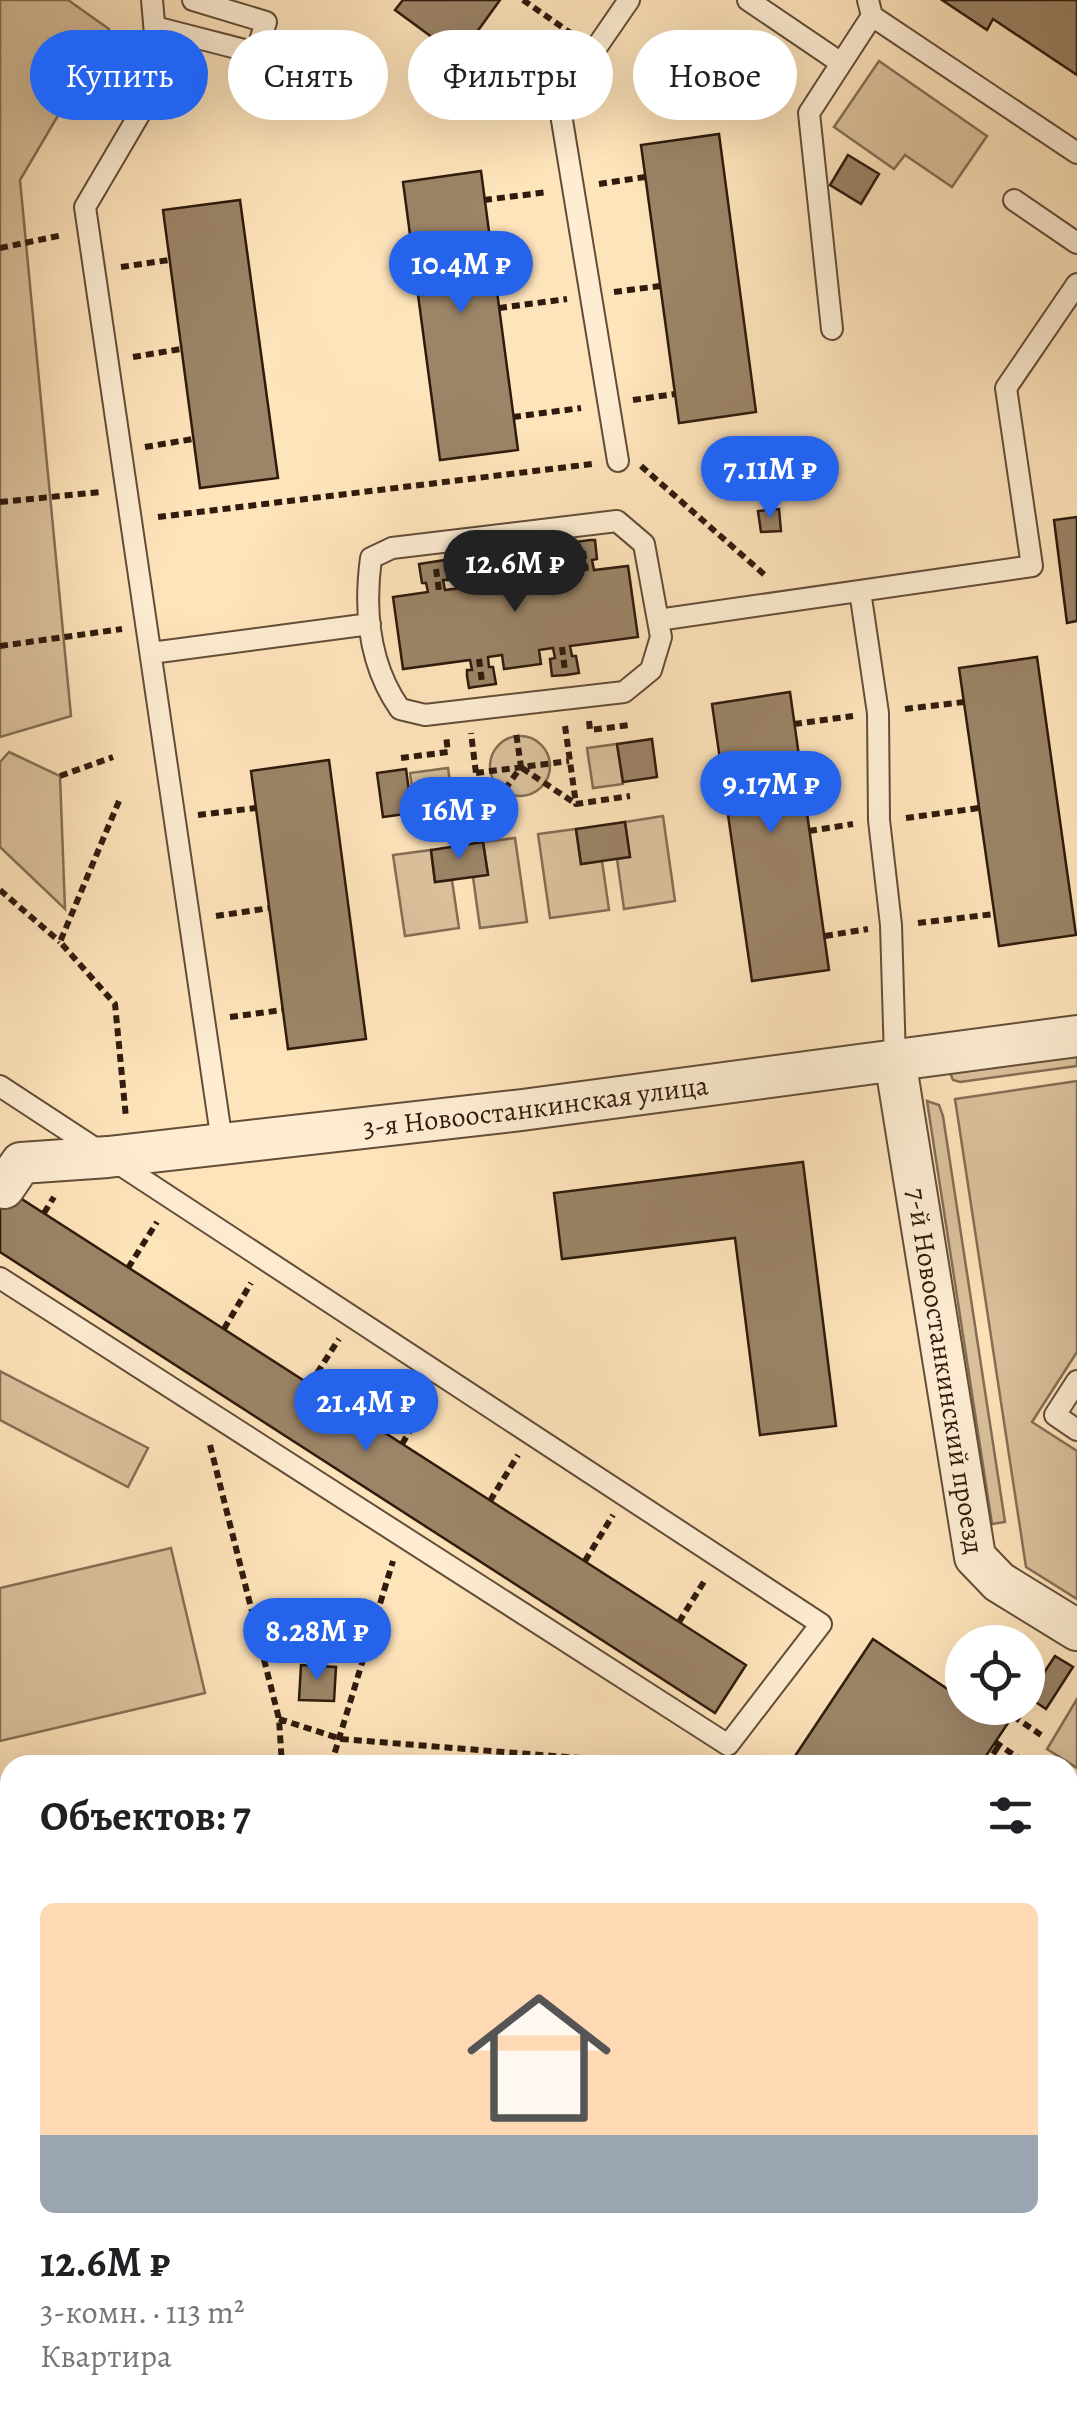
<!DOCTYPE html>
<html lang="ru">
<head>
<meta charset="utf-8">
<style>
	:root { --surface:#fff; --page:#f2f2f2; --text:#202124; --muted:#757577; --line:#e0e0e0; --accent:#2563eb }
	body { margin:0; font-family:Alegreya,serif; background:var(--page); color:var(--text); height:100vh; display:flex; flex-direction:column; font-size:38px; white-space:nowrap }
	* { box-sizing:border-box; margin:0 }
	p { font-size:32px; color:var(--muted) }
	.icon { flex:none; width:55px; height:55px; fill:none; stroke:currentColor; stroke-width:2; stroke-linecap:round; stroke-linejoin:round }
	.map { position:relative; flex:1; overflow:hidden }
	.details { position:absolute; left:0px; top:1755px; width:1078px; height:672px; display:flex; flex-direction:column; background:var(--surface); border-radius:30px 30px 0 0; box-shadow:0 10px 40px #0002 }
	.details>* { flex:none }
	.top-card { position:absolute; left:30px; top:30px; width:1018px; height:90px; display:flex; gap:20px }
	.buttons { position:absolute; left:945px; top:1625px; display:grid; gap:20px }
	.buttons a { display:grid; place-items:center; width:100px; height:100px; border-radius:50%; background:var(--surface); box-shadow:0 10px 40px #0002; font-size:50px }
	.price { position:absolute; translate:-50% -85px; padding:0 22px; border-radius:35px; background:var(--accent); color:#fff; font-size:32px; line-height:65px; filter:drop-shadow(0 2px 5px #0008) }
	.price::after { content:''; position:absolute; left:50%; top:60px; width:30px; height:22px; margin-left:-15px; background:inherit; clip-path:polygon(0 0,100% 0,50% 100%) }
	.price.current { background:#222; color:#fff }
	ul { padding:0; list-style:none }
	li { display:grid; align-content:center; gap:20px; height:530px; padding:0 40px }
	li+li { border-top:2px solid var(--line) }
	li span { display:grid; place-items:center; height:310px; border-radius:15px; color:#555 }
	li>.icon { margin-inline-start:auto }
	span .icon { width:180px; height:180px; fill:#fffc; stroke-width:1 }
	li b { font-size:42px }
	h2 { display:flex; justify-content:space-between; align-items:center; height:120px; padding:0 40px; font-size:42px }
	.tag { padding:0 35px; border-radius:45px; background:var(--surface); box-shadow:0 10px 40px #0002; font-size:35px; line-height:90px }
	.tag.current { background:var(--accent); color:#fff }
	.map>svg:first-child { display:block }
</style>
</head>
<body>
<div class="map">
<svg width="1077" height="2427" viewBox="0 0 1077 2427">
	<rect width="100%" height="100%" fill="#fee4bb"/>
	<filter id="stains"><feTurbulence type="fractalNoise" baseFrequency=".002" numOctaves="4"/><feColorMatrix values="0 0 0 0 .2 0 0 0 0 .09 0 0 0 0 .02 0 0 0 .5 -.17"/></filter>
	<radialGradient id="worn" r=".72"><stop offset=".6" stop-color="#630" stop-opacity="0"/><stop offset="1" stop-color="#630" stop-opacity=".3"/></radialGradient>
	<path fill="#dbc29d" stroke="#856e55" stroke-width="2.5" d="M0,0h68l41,29 -89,151 51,536 -71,21z
		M879,61l108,75 -35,51 -47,-32 -11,14 -60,-42z
		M490 766a30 30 0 1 1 60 0a30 30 0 1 1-60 0Z
		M617,744l6,40 -30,4 -6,-40z
		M9,752l51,24 5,133 -65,-62v-85z
		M448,768l7,49 -38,5 -7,-49z
		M663,816l12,85 -51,8 -7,-50 13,-2 -5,-35z
		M576,829l5,35 21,-3 7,49 -59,8 -12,-84z
		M515,838l12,84 -47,6 -7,-51 15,-3 -5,-32z
		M431,850l4,32 17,-2 7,48 -54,8 -12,-81z
		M1077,1052v14l-117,16 -7,-2 -4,-10z
		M1077,1081v271l-45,70 45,29v148l-51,-32 -71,-468z
		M927,1101l12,4 4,11 62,406 -13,2z
		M0,1371l148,77 -20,39 -128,-67z
		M171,1548l34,145 -205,48v-153z
		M1077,1699v69l-30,-19z
		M10,1825v120l-6,1 -4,-20v-99z"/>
	<path fill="#9b8467" stroke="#2f1b0d" stroke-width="2.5" d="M403,0h97l-41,57 -64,-47z
		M942,0h135v75l-84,-56 -6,11z
		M719,134l37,278 -77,11 -38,-278z
		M848,155l31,19 -18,30 -31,-19z
		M481,171l37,279 -78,10 -37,-278z
		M240,200l38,278 -78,10 -37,-278z
		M779,509l2,22 -20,1 -3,-21z
		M1077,517v104l-10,2 -13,-103z
		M590,540h5l2,19 -5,1 2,10 34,-4 10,71 -68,9 2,10h4l3,17 -13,2 -14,1 -2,-17 5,-1 -2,-10 -14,2 2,14 -37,5 -2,-14 -14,2 1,10h4l3,17 -22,3 -5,1 -2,-12v-6h5l-2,-10 -67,9 -10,-72 35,-5 -2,-9h-4l-3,-19 26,-4 3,20h-5l2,10 15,-2 -2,-13 84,-12 17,-2 2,14 16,-2 -1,-11 -5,1 -3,-20z
		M1037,657l39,278 -77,11 -40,-278z
		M790,692l39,278 -77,11 -40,-277z
		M652,739l5,38 -34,5 -6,-38z
		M329,760l37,279 -78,10 -37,-278z
		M406,769l6,44 -29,4 -6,-44z
		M625,822l5,35 -49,7 -5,-35z
		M483,842l5,33 -53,7 -4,-32z
		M803,1162l33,264 -76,9 -25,-197 -173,21 -8,-66z
		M0,1185l746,480 -31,48 -715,-461z
		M873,1639l82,55 7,-10v24h56l-38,57h-191z
		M1055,1656l18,11 -27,42 -18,-12z
		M301,1665l35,2 -2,34 -35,-1z
		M1077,2032v39l-9,-6v-18z
		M1077,2126v157l-9,15v-163l2,2z
		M0,2393l10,7v18h28l14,9h-52z
		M860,2418h37l15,9h-58z"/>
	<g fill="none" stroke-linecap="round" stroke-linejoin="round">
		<g stroke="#634d38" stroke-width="24">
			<path id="lane" d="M152,0l7,81 -74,126 137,935
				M748,0l93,63
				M868,0l4,16 205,137
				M155,27l101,26 10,-31 -73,-22
				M1014,200l63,43
				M832,329l-23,-216 63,-97
				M618,461l-59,-359 70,-102
				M617,521l27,23 17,93 -10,33 -27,22 -199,23 -25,-6c-31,-44 -36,-99 -29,-151l21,-10z
				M860,591l18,122 1,107 12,105 4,135
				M658,620l374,-54 -26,-178 71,-104
				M151,653l219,-29
				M0,1086l821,538 -93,121 -728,-467
				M1077,1381l-22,34 22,15
				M1068,2080l9,5
				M0,2088l10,-1
				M1068,2340l9,-15
				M1068,2402l9,5
				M949,2418l13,9
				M1012,2427l6,-9"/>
		</g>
		<g stroke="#634d38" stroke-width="44">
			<g id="street">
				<path id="s1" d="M895,1060l80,497 24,25 78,48"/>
				<path id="s2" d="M4,1188l17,-25 87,-6 414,-47 555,-74"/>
				<path d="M0,2178l10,-3"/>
				<path d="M382,2418l2,9"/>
			</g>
		</g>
		<g stroke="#2f1b0d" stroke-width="59">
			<path id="secondary" d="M1068,1849l9,-15
				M698,2427l6,-9"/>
		</g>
		<path stroke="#2f1b0d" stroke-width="6" stroke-dasharray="8 5" stroke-linecap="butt" d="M523,0l52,36
			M599,184l46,-7
			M484,200l64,-8
			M0,248l63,-13
			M121,267l48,-7
			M614,292l46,-6
			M499,308l68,-9
			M133,357l48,-8
			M633,400l42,-6
			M513,417l68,-9
			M145,447l48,-8
			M641,466l126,111
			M0,502l101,-10
			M158,517l434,-53
			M583,551l3,20
			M436,569l3,22
			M0,646l122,-17
			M562,647l3,24
			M479,659l3,23
			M905,709l59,-7
			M589,721l1,9 40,-5
			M794,724l59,-8
			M565,726l11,78 54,-8
			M401,758l47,-6 -2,-16
			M522,768l54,36
			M476,773l93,-12
			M60,776l53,-19
			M119,801l-59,141 55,62 11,114
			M198,815l58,-7
			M906,818l73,-10
			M482,821l39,-54 -5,-35
			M428,828l54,-6 -11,-89
			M809,831l44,-7
			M0,890l60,52
			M216,916l54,-8
			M918,923l76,-9
			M825,936l43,-7
			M230,1017l53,-7
			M44,1213l10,-16
			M128,1268l29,-46
			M224,1329l27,-46
			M310,1384l29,-45
			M402,1444l28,-46
			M210,1445l69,274 3,46
			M490,1501l28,-46
			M585,1561l28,-46
			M679,1622l26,-42
			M1013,1716l28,19
			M279,1719l62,20 263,21
			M995,1742l29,20
			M331,1765l62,-204
			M986,1765l13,-20"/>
		<use href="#lane" stroke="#feedd3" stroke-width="20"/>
		<use href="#street" stroke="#feedd3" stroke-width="40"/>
		<use href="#secondary" stroke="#feedd3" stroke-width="55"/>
	</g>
	<g text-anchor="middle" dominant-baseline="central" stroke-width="9" stroke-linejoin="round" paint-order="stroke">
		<g font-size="28" fill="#2f1b0d" stroke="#feedd3">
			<text stroke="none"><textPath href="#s2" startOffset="548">3-я Новоостанкинская улица</textPath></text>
			<text stroke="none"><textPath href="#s1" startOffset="315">7-й Новоостанкинский проезд</textPath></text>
		</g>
	</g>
	<rect width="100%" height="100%" filter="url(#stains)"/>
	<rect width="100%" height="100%" fill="url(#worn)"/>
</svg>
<div class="buttons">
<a><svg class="icon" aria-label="locate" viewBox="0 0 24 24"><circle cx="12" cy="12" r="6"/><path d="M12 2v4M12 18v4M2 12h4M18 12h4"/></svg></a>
</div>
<b class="price" style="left:461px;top:316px">10.4M ₽</b>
<b class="price" style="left:770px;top:521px">7.11M ₽</b>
<b class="price current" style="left:515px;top:615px">12.6M ₽</b>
<b class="price" style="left:771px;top:836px">9.17M ₽</b>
<b class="price" style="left:459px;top:862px">16M ₽</b>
<b class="price" style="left:366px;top:1454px">21.4M ₽</b>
<b class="price" style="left:317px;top:1683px">8.28M ₽</b>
<div class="top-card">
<a class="tag current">Купить</a>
<a class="tag">Снять</a>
<a class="tag">Фильтры</a>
<a class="tag">Новое</a>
</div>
<section class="details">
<h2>Объектов: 7<svg class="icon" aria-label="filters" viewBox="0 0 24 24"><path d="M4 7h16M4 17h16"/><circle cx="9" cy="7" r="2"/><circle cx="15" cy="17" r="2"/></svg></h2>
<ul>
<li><span style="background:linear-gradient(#ffd9b3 75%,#9aa5b1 0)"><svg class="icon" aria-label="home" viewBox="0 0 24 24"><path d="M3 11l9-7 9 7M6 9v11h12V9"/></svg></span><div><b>12.6M ₽</b><p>3-комн. · 113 m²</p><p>Квартира</p></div></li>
</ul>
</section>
</div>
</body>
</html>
